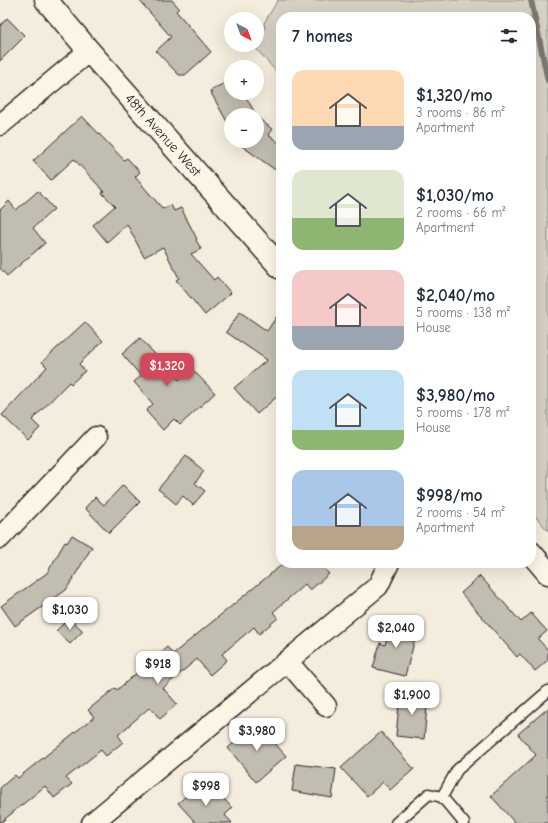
<!DOCTYPE html>
<html lang="en">
<head>
<meta charset="utf-8">
<style>
	:root { --surface:#fff; --page:#f6f6f7; --text:#1f2937; --muted:#747a83; --accent:#d1495b }
	body { margin:0; font-family:"Comic Neue",sans-serif; background:var(--page); color:var(--text); height:100vh; display:flex; flex-direction:column; font-size:15px; white-space:nowrap }
	* { box-sizing:border-box; margin:0 }
	p { font-size:13px; color:var(--muted) }
	.icon { flex:none; width:22px; height:22px; fill:none; stroke:currentColor; stroke-width:2; stroke-linecap:round; stroke-linejoin:round }
	.map { position:relative; flex:1; overflow:hidden }
	.panel { position:absolute; left:276px; top:12px; width:260px; height:556px; display:flex; flex-direction:column; background:var(--surface); border-radius:16px; box-shadow:0 4px 16px #0002 }
	.panel>* { flex:none }
	.needle { width:26px; rotate:139deg }
	.fabs { position:absolute; left:224px; top:12px; display:grid; gap:8px }
	.fabs a { display:grid; place-items:center; width:40px; height:40px; border-radius:50%; background:var(--surface); box-shadow:0 4px 16px #0002; font-size:20px }
	.price { position:absolute; translate:-50% -34px; padding:0 9px; border-radius:8px; background:#fff; color:#222; font-size:13px; line-height:26px; filter:drop-shadow(0 1px 2px #0008) }
	.price::after { content:''; position:absolute; left:50%; top:24px; width:12px; height:9px; margin-left:-6px; background:inherit; clip-path:polygon(0 0,100% 0,50% 100%) }
	.price.current { background:var(--accent); color:#fff }
	ul { padding:0; list-style:none }
	li { display:flex; align-items:center; gap:12px; height:100px; padding:0 16px }
	li span { display:grid; place-items:center; flex:none; width:112px; height:80px; border-radius:12px; color:#555 }
	li>.icon { margin-inline-start:auto }
	span .icon { width:48px; height:48px; fill:#fffc; stroke-width:1 }
	li b { font-size:17px }
	h2 { display:flex; justify-content:space-between; align-items:center; height:48px; padding:0 16px; font-size:17px }
	.map>svg:first-child { display:block }
</style>
</head>
<body>
<div class="map">
<svg width="548" height="823" viewBox="0 0 548 823">
	<rect width="100%" height="100%" fill="#f4edde"/>
	<filter id="ink" filterUnits="userSpaceOnUse"><feTurbulence type="fractalNoise" baseFrequency=".025" numOctaves="2"/><feDisplacementMap in="SourceGraphic" scale="8" xChannelSelector="R" yChannelSelector="G"/><feConvolveMatrix kernelMatrix="1 2 1 2 8 2 1 2 1" color-interpolation-filters="sRGB"/></filter>
	<g filter="url(#ink)">
		<path fill="#d6d1c4" stroke="#807e78" d="M278,0h270v531l-17,-20v-494h-250v60l-28,-32h4v-9l8,-7 -1,-6z"/>
		<g fill="none" stroke-linecap="round" stroke-linejoin="round">
			<path stroke="#7a7771" stroke-width="6" d="M531,0l17,81"/>
		</g>
		<path fill="#c2bdb1" stroke="#2b2b2b" d="M139,0h33l7,8 -3,3 35,41 -26,23h-6l-23,-24 15,-14z
			M7,18l18,18 -25,25v-35z
			M228,81l3,6v6h13l12,22h-25v14l-21,-38z
			M82,116l42,44 3,-2 13,14 -5,5 28,32 8,-4 3,6 7,-3 16,31 -1,1 5,9 -10,5 23,26 3,-3 14,16 -26,22 -29,-35 3,-2 -16,-31 -19,10 -17,-33 -20,18 -14,-17 22,-19 -13,-13 2,-1 -6,-7 -24,-26 -23,21 -18,-19z
			M257,117l15,12 -4,6 13,9v30l-42,-30 -1,-3h19z
			M38,191l16,18 -21,19 12,15 -38,33 -7,-8v-58l9,-9 7,9z
			M281,310v83l-24,21 -23,-26 33,-28 -41,-28 14,-20 27,19z
			M85,322l18,19 -24,23 6,7 -14,13 -2,-2 -37,38 8,8 -12,12 -26,-25 45,-48 -5,-5z
			M140,338l39,42 12,-12 24,25 -35,32 -6,-6 -11,11 -17,-19 7,-7 -19,-22 7,-6 -19,-22z
			M186,456l18,15 -9,12 10,8 -12,14 -10,-9 -7,8 -18,-15z
			M123,485l17,17 -31,31 -24,-25 10,-11 9,8z
			M72,535l20,12 -26,43 -51,36 -14,-20 46,-33 18,-31 2,1z
			M284,563h35l10,11 -19,16 -5,-6 -32,28 5,6 -19,16 -5,-7 -32,27 5,6 -17,15 -13,-16 -34,29 14,16 -17,15 -10,-12 -32,28 5,7 -17,14 -5,-6 -35,28 6,6 -18,14 -9,-12 -45,37v-35l15,-13 3,3 76,-61 -6,-7 27,-22 2,2 50,-43 6,7z
			M480,576l41,46 10,-9 16,18 -9,8 10,11v10l-13,11 -15,-17 -3,3 -56,-64z
			M69,618l14,13 -13,13 -14,-13z
			M392,621l26,7 -13,48 -32,-8 7,-25 5,2z
			M400,693l28,3 -4,43 -28,-3z
			M548,708v115h-33l-24,-27 45,-41 -18,-21z
			M257,723l29,33 -30,26 -28,-34z
			M381,732l33,37 -24,21 -7,-8 -16,14 -26,-28z
			M296,764l40,5 -4,29 -40,-7z
			M200,784l12,14 6,-6 14,16 -7,7 7,8h-36l-18,-20z"/>
		<g fill="none" stroke-linecap="round" stroke-linejoin="round">
			<g stroke="#2b2b2b" stroke-width="13">
				<path id="lane" d="M396,823l33,-29 13,3
					M464,823l-22,-26 15,-27 91,-79"/>
			</g>
			<g stroke="#2b2b2b" stroke-width="23">
				<path id="street" d="M0,125l89,-74
					M0,538l96,-101
					M287,661l39,45
					M92,823l286,-237 11,-23"/>
			</g>
			<g stroke="#2b2b2b" stroke-width="25">
				<path id="secondary" d="M46,0l43,51 192,217
					M531,553l17,20"/>
			</g>
			<use href="#lane" stroke="#fcf5e5" stroke-width="10"/>
			<use href="#street" stroke="#fcf5e5" stroke-width="20"/>
			<use href="#secondary" stroke="#fcf5e5" stroke-width="22"/>
		</g>
	</g>
	<g text-anchor="middle" dominant-baseline="central" stroke-width="3.5" stroke-linejoin="round" paint-order="stroke">
		<g font-size="14" fill="#2b2b2b" stroke="#fcf5e5">
			<text transform="translate(163 135) rotate(48)">48th Avenue West</text>
		</g>
	</g>
</svg>
<div class="fabs">
<a><svg class="needle" viewBox="-14 -14 28 28"><path d="M0-13l5 13h-10z" fill="#e53935"/><path d="M0 13l5-13h-10z" fill="#747a83"/></svg></a>
<a>+</a>
<a>−</a>
</div>
<b class="price current" style="left:167px;top:387px">$1,320</b>
<b class="price" style="left:70px;top:631px">$1,030</b>
<b class="price" style="left:396px;top:649px">$2,040</b>
<b class="price" style="left:158px;top:685px">$918</b>
<b class="price" style="left:412px;top:716px">$1,900</b>
<b class="price" style="left:257px;top:752px">$3,980</b>
<b class="price" style="left:206px;top:807px">$998</b>
<section class="panel">
<h2>7 homes<svg class="icon" aria-label="filters" viewBox="0 0 24 24"><path d="M4 7h16M4 17h16"/><circle cx="9" cy="7" r="2"/><circle cx="15" cy="17" r="2"/></svg></h2>
<ul>
<li><span style="background:linear-gradient(#ffd9b3 70%,#9aa5b1 0)"><svg class="icon" aria-label="home" viewBox="0 0 24 24"><path d="M3 11l9-7 9 7M6 9v11h12V9"/></svg></span><div><b>$1,320/mo</b><p>3 rooms · 86 m²</p><p>Apartment</p></div></li>
<li><span style="background:linear-gradient(#dfe7d0 60%,#8fb573 0)"><svg class="icon" aria-label="home" viewBox="0 0 24 24"><path d="M3 11l9-7 9 7M6 9v11h12V9"/></svg></span><div><b>$1,030/mo</b><p>2 rooms · 66 m²</p><p>Apartment</p></div></li>
<li><span style="background:linear-gradient(#f6c9c9 70%,#9aa5b1 0)"><svg class="icon" aria-label="home" viewBox="0 0 24 24"><path d="M3 11l9-7 9 7M6 9v11h12V9"/></svg></span><div><b>$2,040/mo</b><p>5 rooms · 138 m²</p><p>House</p></div></li>
<li><span style="background:linear-gradient(#bfe0f5 75%,#8fb573 0)"><svg class="icon" aria-label="home" viewBox="0 0 24 24"><path d="M3 11l9-7 9 7M6 9v11h12V9"/></svg></span><div><b>$3,980/mo</b><p>5 rooms · 178 m²</p><p>House</p></div></li>
<li><span style="background:linear-gradient(#a9c7e8 70%,#b9a48a 0)"><svg class="icon" aria-label="home" viewBox="0 0 24 24"><path d="M3 11l9-7 9 7M6 9v11h12V9"/></svg></span><div><b>$998/mo</b><p>2 rooms · 54 m²</p><p>Apartment</p></div></li>
</ul>
</section>
</div>
</body>
</html>
